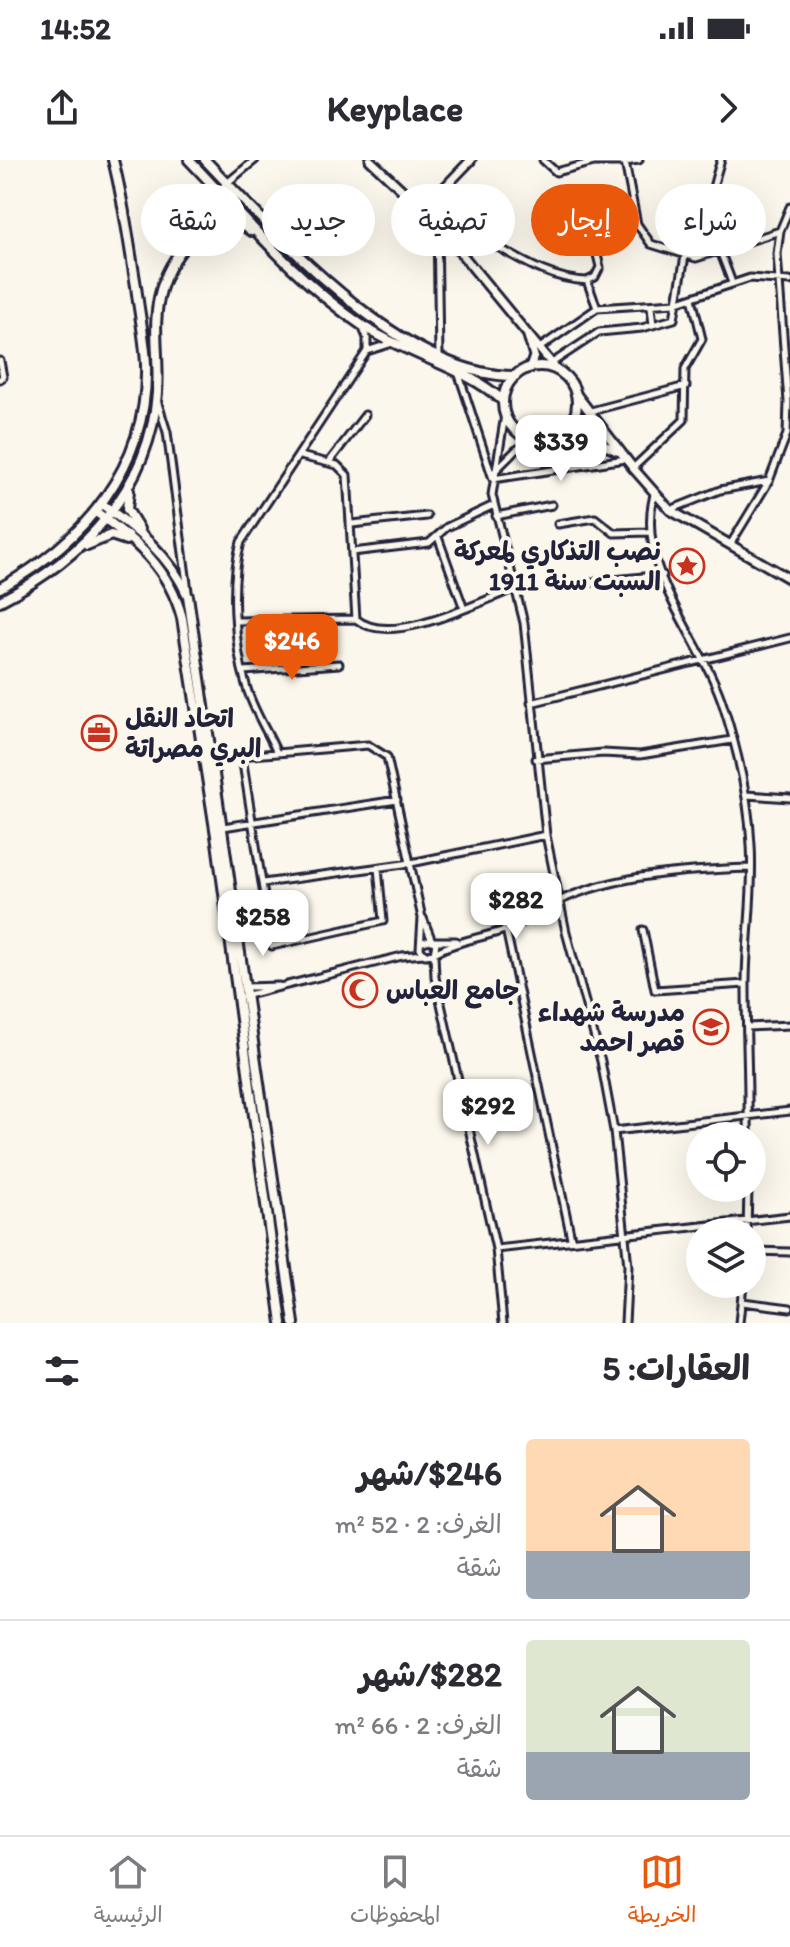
<!DOCTYPE html>
<html lang="ar">
<head>
<meta charset="utf-8">
<style>
	:root { --surface:#fff; --page:#f2f2f3; --text:#2b2b33; --muted:#7c7c81; --line:#e1e1e2; --accent:#ea580c }
	body { margin:0; font-family:Itim,"Playpen Sans Arabic",sans-serif; background:var(--page); color:var(--text); direction:rtl; height:100vh; display:flex; flex-direction:column; font-size:30px; white-space:nowrap }
	* { box-sizing:border-box; margin:0 }
	p { font-size:26px; color:var(--muted) }
	.icon { flex:none; width:44px; height:44px; fill:none; stroke:currentColor; stroke-width:2; stroke-linecap:round; stroke-linejoin:round }
	.map { position:relative; height:1163px; overflow:hidden; direction:ltr }
	.drawer { display:flex; flex-direction:column; background:var(--surface); flex:1 }
	.drawer>* { flex:none }
	.top-card { position:absolute; left:24px; top:24px; width:742px; height:72px; direction:rtl; display:flex; gap:16px }
	.buttons { position:absolute; left:686px; top:962px; display:grid; gap:16px }
	.buttons a { display:grid; place-items:center; width:80px; height:80px; border-radius:50%; background:var(--surface); box-shadow:0 8px 32px #0002; font-size:40px }
	.price { position:absolute; translate:-50% -68px; padding:0 18px; border-radius:16px; background:#fff; color:#222; font-size:26px; line-height:52px; filter:drop-shadow(0 2px 4px #0008) }
	.price::after { content:''; position:absolute; left:50%; top:48px; width:24px; height:18px; margin-left:-12px; background:inherit; clip-path:polygon(0 0,100% 0,50% 100%) }
	.price.on { background:var(--accent); color:#fff }
	ul { padding:0; list-style:none }
	li { display:flex; align-items:center; gap:24px; height:200px; padding:0 40px }
	li+li { border-top:2px solid var(--line) }
	li span { display:grid; place-items:center; flex:none; width:224px; height:160px; border-radius:8px; color:#555 }
	li>.icon { margin-inline-start:auto }
	span .icon { width:96px; height:96px; fill:#fffc; stroke-width:1 }
	li b { font-size:34px }
	h2 { display:flex; justify-content:space-between; align-items:center; height:96px; padding:0 40px; font-size:34px }
	.tag { padding:0 28px; border-radius:36px; background:var(--surface); box-shadow:0 8px 32px #0002; font-size:28px; line-height:72px }
	.tag.on { background:var(--accent); color:#fff }
	.status { display:flex; justify-content:space-between; align-items:center; height:56px; padding:0 40px; background:var(--surface); direction:ltr }
	.status svg { height:22px; fill:currentColor }
	header { display:flex; justify-content:space-between; align-items:center; height:104px; padding:0 40px; background:var(--surface); font-size:36px; font-weight:700 }
	.tab-bar { display:flex; justify-content:space-around; align-items:center; height:112px; border-top:2px solid var(--line); background:var(--surface); font-size:22px; color:var(--muted) }
	.tab-bar a { display:grid; justify-items:center; gap:4px }
	.tab-bar .on { color:var(--accent) }
	.map>svg:first-child { display:block }
</style>
</head>
<body>
<div class="status"><b>14:52</b><svg viewBox="0 0 49 12"><path d="M0 12V9h3v3zM5 12V6h3v6zM10 12V3h3v9zM15 12V0h3v12zM26 1h20v11H26zM47 4h2v5h-2z"/></svg></div>
<header><svg class="icon" aria-label="forward" viewBox="0 0 24 24"><path d="M9 5l7 7-7 7"/></svg>Keyplace<svg class="icon" aria-label="share" viewBox="0 0 24 24"><path d="M12 15V3M7 8l5-5 5 5M5 13v7h14v-7"/></svg></header>
<div class="map">
<svg width="790" height="1163" viewBox="0 0 790 1163">
	<rect width="100%" height="100%" fill="#fbf7ec"/>
	<filter id="ink" filterUnits="userSpaceOnUse"><feTurbulence type="fractalNoise" baseFrequency=".0125" numOctaves="2"/><feDisplacementMap in="SourceGraphic" scale="16" xChannelSelector="R" yChannelSelector="G"/><feConvolveMatrix kernelMatrix="1 2 1 2 8 2 1 2 1" color-interpolation-filters="sRGB"/></filter>
	<g filter="url(#ink)">
		<g fill="none" stroke-linecap="round" stroke-linejoin="round">
			<g stroke="#22223b" stroke-width="11">
				<path id="street" d="M543,0l13,12 38,-10h31l12,62 14,20 45,14 84,-27
					M721,0c-21,64 -10,63 11,123
					M625,2l14,-2
					M227,23l28,-23
					M432,58c56,12 97,61 155,63l10,27
					M437,65l2,131
					M587,121l8,-4 5,-10 -9,-36
					M651,147l2,18
					M362,166l5,12v13l-126,191c-11,39 -7,103 5,143 6,24 21,45 31,68l91,-8 19,12 35,161 -2,31 5,6 9,-1 2,-11 -6,-3 -7,2
					M541,187l56,-39 78,-5 75,-25 40,3
					M367,191l25,-8
					M0,201l3,16 -3,2
					M552,203l47,-31 43,-4 32,-9 11,-63
					M459,215l34,104 133,-20
					M157,240l10,32 21,159
					M591,251l95,-25
					M505,255l-13,80 32,128 22,212 20,97 35,129 13,70 14,135 -3,57
					M300,296l37,9 10,10 9,144c34,29 121,-16 157,-30
					M329,302l36,-47
					M633,308l51,-48 1,-51 17,-30 -10,-41
					M494,312l22,-22 18,-10
					M654,334c-20,78 49,144 70,214 14,44 25,91 27,137 3,46 -5,93 -5,139 0,51 3,101 2,152
					M670,350l50,-20 49,-9
					M496,356l56,-11
					M352,364l75,-8
					M558,364l37,-6 19,15 35,-1
					M438,377l26,72
					M730,385l39,-64 18,-47 1,-32 -11,-148 3,-23 10,-24
					M352,392l77,-9 18,-16 47,-22
					M584,423l79,-8
					M237,461l119,-2
					M243,511l96,-7
					M531,543l259,-65
					M242,597l30,189 111,-25 -5,-53
					M213,598l64,-5
					M536,599l67,-6 37,2 92,-15
					M746,635l44,3
					M223,667l174,-27
					M263,723l148,-20 135,-28
					M423,758l9,23
					M506,769l65,309
					M643,770l12,60 91,-6
					M434,781h22
					M436,792c23,-12 47,-14 71,-23 20,-7 35,-21 54,-29 57,-26 128,-30 189,-32
					M434,794l1,23 61,272 7,74
					M245,827l34,-1
					M244,836l158,-40 21,-2
					M748,867l42,-2
					M614,971l176,-20
					M747,1072l1,-44
					M496,1089l294,-33
					M752,1091l38,1
					M742,1142l48,6
					M739,1163l4,-39"/>
			</g>
			<g stroke="#22223b" stroke-width="13">
				<path id="secondary" d="M370,0l62,58 125,152
					M424,49l47,-49
					M528,176l6,20 -4,12
					M576,234l57,74 37,42 120,69
					M559,275l27,2 31,14"/>
			</g>
			<g stroke="#22223b" stroke-width="14">
				<path id="primary" d="M189,0c55,57 107,121 174,166 42,28 104,41 140,75
					M205,0c73,76 197,216 310,216
					M210,55l15,-1 26,17
					M503 243a37 37 0 1 1 74 0a37 37 0 1 1-74 0Z
					M129,331l-2,18 12,20
					M102,344c36,27 68,51 86,92l106,727
					M96,352c41,30 73,56 86,106l35,224 65,481
					M87,385l24,-10 15,5
					M0,428c84,-46 149,-122 146,-223 -1,-26 -7,-52 -10,-79 -7,-42 -12,-84 -23,-126
					M0,441c82,-42 150,-112 157,-208 3,-35 -6,-69 4,-103 9,-32 29,-49 49,-75 7,-10 11,-22 17,-32"/>
			</g>
			<use href="#street" stroke="#fbf7ec" stroke-width="5"/>
			<use href="#secondary" stroke="#fbf7ec" stroke-width="7"/>
			<use href="#primary" stroke="#fbf7ec" stroke-width="8"/>
		</g>
	</g>
	<defs>
		<g id="sight-ring" transform="scale(1.8)"><circle r="9.5" fill="#fbf7ec" stroke="#c8321e" stroke-width="1.5"/><path d="M0-6L1.8-2.2L6-1.7L2.9 1.2L3.7 5.4L0 3.3L-3.7 5.4L-2.9 1.2L-6-1.7L-1.8-2.2Z" fill="#c8321e"/></g>
		<g id="office-ring" transform="scale(1.8)"><circle r="9.5" fill="#fbf7ec" stroke="#c8321e" stroke-width="1.5"/><path d="M-6-3h4V-5.5h4V-3h4V5H-6ZM-1-4.5V-3h2v-1.5ZM-6 0V1H6V0Z" fill="#c8321e"/></g>
		<g id="mosque-ring" transform="scale(1.8)"><circle r="9.5" fill="#fbf7ec" stroke="#c8321e" stroke-width="1.5"/><path d="M3.5-4.9A6 6 0 1 0 3.5 4.9A5 5 0 1 1 3.5-4.9Z" fill="#c8321e"/></g>
		<g id="school-ring" transform="scale(1.8)"><circle r="9.5" fill="#fbf7ec" stroke="#c8321e" stroke-width="1.5"/><path d="M0-5L7-2L0 1L-7-2ZM-4 1L0 2.5L4 1V4Q0 6-4 4Z" fill="#c8321e"/></g>
	</defs>
	<g fill-rule="evenodd">
		<use href="#sight-ring" x="687" y="406"/>
		<use href="#office-ring" x="99" y="573"/>
		<use href="#mosque-ring" x="360" y="830"/>
		<use href="#school-ring" x="711" y="867"/>
	</g>
	<g text-anchor="middle" dominant-baseline="central" stroke-width="8" stroke-linejoin="round" paint-order="stroke">
		<g font-size="26" font-weight="bold" fill="#22223b" stroke="#fbf7ec" text-anchor="end">
			<text x="661" y="391">نصب التذكاري لمعركة<tspan x="661" dy="30">السبت سنة 1911</tspan></text>
			<text x="125" y="558" text-anchor="start">اتحاد النقل<tspan x="125" dy="30">البري مصراتة</tspan></text>
			<text x="386" y="830" text-anchor="start">جامع العباس</text>
			<text x="685" y="852">مدرسة شهداء<tspan x="685" dy="30">قصر احمد</tspan></text>
		</g>
	</g>
</svg>
<div class="buttons">
<a><svg class="icon" aria-label="locate" viewBox="0 0 24 24"><circle cx="12" cy="12" r="6"/><path d="M12 2v4M12 18v4M2 12h4M18 12h4"/></svg></a>
<a><svg class="icon" aria-label="layers" viewBox="0 0 24 24"><path d="M12 4l9 5-9 5-9-5zM3 14l9 5 9-5"/></svg></a>
</div>
<b class="price" style="left:561px;top:323px">$339</b>
<b class="price on" style="left:292px;top:522px">$246</b>
<b class="price" style="left:516px;top:781px">$282</b>
<b class="price" style="left:263px;top:798px">$258</b>
<b class="price" style="left:488px;top:987px">$292</b>
<div class="top-card">
<a class="tag">شراء</a>
<a class="tag on">إيجار</a>
<a class="tag">تصفية</a>
<a class="tag">جديد</a>
<a class="tag">شقة</a>
</div>
</div>
<section class="drawer">
<h2>العقارات: 5<svg class="icon" aria-label="filters" viewBox="0 0 24 24"><path d="M4 7h16M4 17h16"/><circle cx="9" cy="7" r="2"/><circle cx="15" cy="17" r="2"/></svg></h2>
<ul>
<li><span style="background:linear-gradient(#ffd9b3 70%,#9aa5b1 0)"><svg class="icon" aria-label="home" viewBox="0 0 24 24"><path d="M3 11l9-7 9 7M6 9v11h12V9"/></svg></span><div><b>$246/شهر</b><p>الغرف: 2 · 52 m²</p><p>شقة</p></div></li>
<li><span style="background:linear-gradient(#dfe7d0 70%,#9aa5b1 0)"><svg class="icon" aria-label="home" viewBox="0 0 24 24"><path d="M3 11l9-7 9 7M6 9v11h12V9"/></svg></span><div><b>$282/شهر</b><p>الغرف: 2 · 66 m²</p><p>شقة</p></div></li>
</ul>
</section>
<nav class="tab-bar">
<a class="on"><svg class="icon" aria-label="map" viewBox="0 0 24 24"><path d="M3 6l6-2 6 2 6-2v14l-6 2-6-2-6 2zM9 4v14M15 6v14"/></svg>الخريطة</a>
<a><svg class="icon" aria-label="saved" viewBox="0 0 24 24"><path d="M7 4h10v16l-5-4-5 4z"/></svg>المحفوظات</a>
<a><svg class="icon" aria-label="home" viewBox="0 0 24 24"><path d="M3 11l9-7 9 7M6 9v11h12V9"/></svg>الرئيسية</a>
</nav>
</body>
</html>
